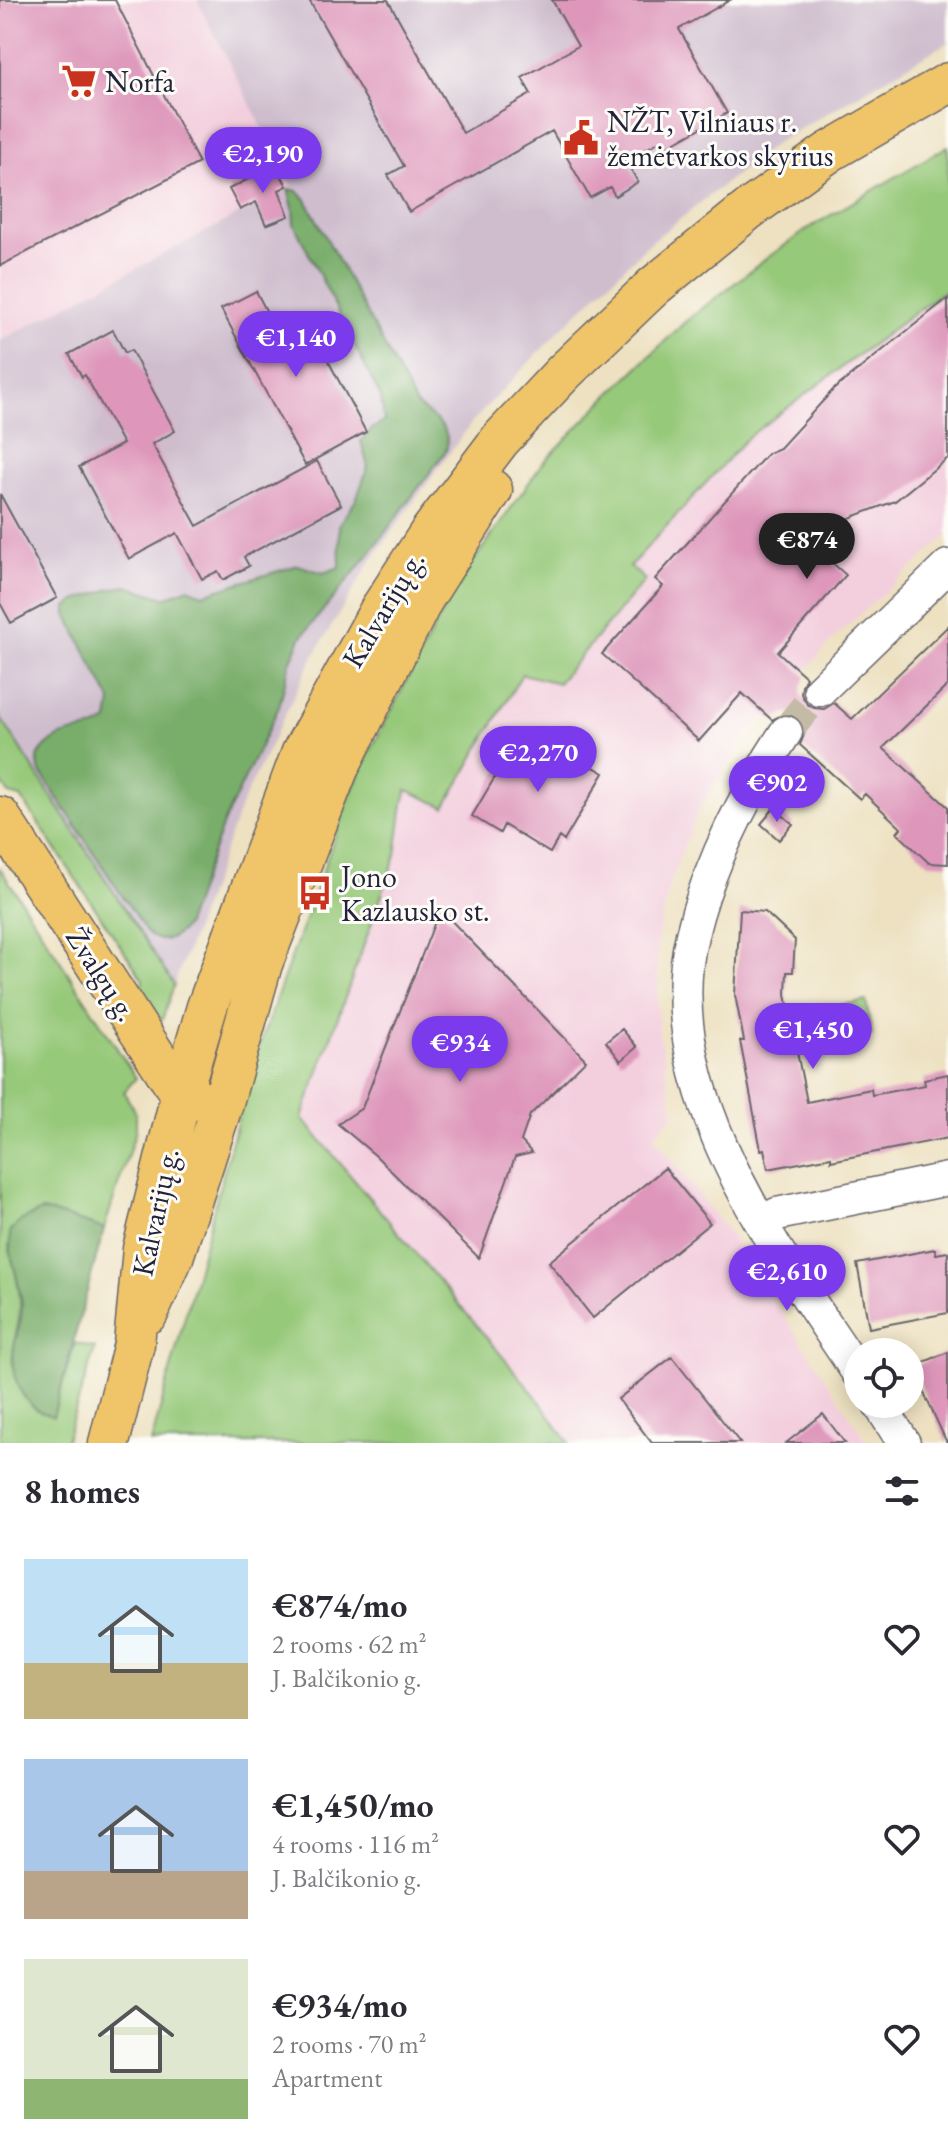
<!DOCTYPE html>
<html lang="en">
<head>
<meta charset="utf-8">
<style>
	:root { --surface:#fff; --page:#f2f2f3; --text:#2b2b33; --muted:#7c7c81; --accent:#7c3aed }
	body { margin:0; font-family:"EB Garamond",serif; background:var(--page); color:var(--text); height:100vh; display:flex; flex-direction:column; font-size:30px; white-space:nowrap }
	* { box-sizing:border-box; margin:0 }
	p { font-size:26px; color:var(--muted) }
	.icon { flex:none; width:44px; height:44px; fill:none; stroke:currentColor; stroke-width:2; stroke-linecap:round; stroke-linejoin:round }
	.map { position:relative; height:1443px; overflow:hidden }
	.drawer { display:flex; flex-direction:column; background:var(--surface); flex:1 }
	.drawer>* { flex:none }
	.buttons { position:absolute; left:844px; top:1338px; display:grid; gap:16px }
	.buttons a { display:grid; place-items:center; width:80px; height:80px; border-radius:50%; background:var(--surface); box-shadow:0 4px 20px #0003; font-size:40px }
	.price { position:absolute; translate:-50% -68px; padding:0 18px; border-radius:28px; background:var(--accent); color:#fff; font-size:26px; line-height:52px; filter:drop-shadow(0 2px 4px #0008) }
	.price::after { content:''; position:absolute; left:50%; top:48px; width:24px; height:18px; margin-left:-12px; background:inherit; clip-path:polygon(0 0,100% 0,50% 100%) }
	.price.selected { background:#222; color:#fff }
	ul { padding:0; list-style:none }
	li { display:flex; align-items:center; gap:24px; height:200px; padding:0 24px }
	li span { display:grid; place-items:center; flex:none; width:224px; height:160px; border-radius:0px; color:#555 }
	li>.icon { margin-inline-start:auto }
	span .icon { width:96px; height:96px; fill:#fffc; stroke-width:1 }
	li b { font-size:34px }
	h2 { display:flex; justify-content:space-between; align-items:center; height:96px; padding:0 24px; font-size:34px }
	.map>svg:first-child { display:block }
</style>
</head>
<body>
<div class="map">
<svg width="948" height="1443" viewBox="0 0 948 1443">
	<rect width="100%" height="100%" fill="#fdfcf7"/>
	<filter id="ink" filterUnits="userSpaceOnUse"><feTurbulence type="fractalNoise" baseFrequency=".0125" numOctaves="2"/><feDisplacementMap in="SourceGraphic" scale="16" xChannelSelector="R" yChannelSelector="G"/><feConvolveMatrix kernelMatrix="1 2 1 2 8 2 1 2 1" color-interpolation-filters="sRGB"/></filter>
	<filter id="wash" filterUnits="userSpaceOnUse"><feTurbulence type="fractalNoise" baseFrequency=".006" numOctaves="4" result="noise"/><feDisplacementMap in="SourceGraphic" scale="32" xChannelSelector="R" yChannelSelector="G"/><feGaussianBlur stdDeviation="1.8" result="paint"/><feColorMatrix in="noise" values="0 0 0 0 0 0 0 0 0 0 0 0 0 0 0 0 0 1.4 0 .05"/><feComposite in="paint" operator="in"/></filter>
	<g filter="url(#wash)">
		<rect width="100%" height="100%" fill="#ede1c1"/>
		<path fill="#f3cfde" d="M0,0h197l95,186 -292,155z
			M945,291l3,5v239l-114,103 -89,101 -45,67 -30,76 -13,58 1,87 16,87 -21,22 77,99 138,208h-299l-34,-48 -233,-276 94,-264 7,-52 5,-14 37,17 78,-132 121,-95 -15,-13 118,-128z"/>
		<path fill="#cfbdce" d="M197,0h751v42l-172,101 -125,99 -90,87 -88,92 -101,138 -59,98 -70,144 -69,184 -174,-268v-376l292,-155z"/>
		<path fill="#97c97a" stroke="#5c765a" stroke-width="2" d="M948,146v150l-4,-5 -197,147 -117,128 15,14 -87,103 -36,-9 -77,133 -38,-17 -4,13 -7,52 -94,263 233,277 34,48h-418l102,-380 96,-265 17,-39 90,-173 87,-123 65,-67 78,-75 81,-63 42,-30z
			M0,717l174,268 -12,35 -8,-6 -15,-20 4,-14 -122,-183 -12,-3 -9,-14z
			M0,868l136,210 -12,14 12,22v16l-32,99 -53,-17 -42,34c9,40 17,55 5,95l39,75 22,-73 20,5 -30,95h-65z
			M866,1001l6,34 -22,4 2,14 -14,3 -8,-49z"/>
		<path fill="#79ad6a" stroke="#4e6852" stroke-width="2" d="M288,189l9,2 8,7 111,207c16,12 37,22 30,46l-80,107 -64,78 -12,26 -11,45 -56,117 -38,103c-13,14 -24,19 -39,5l-107,-162 -2,-13c24,-34 43,-18 71,-36l3,-20 -44,-86v-8l11,-7 36,-12 13,-2 38,12 23,-10 15,6 95,-29 25,8 17,-6 -1,-43 17,-24 12,-33 -7,-26 10,-11 13,-9 -3,-23 -87,-174 -1,-16z
			M41,1211l10,1 53,17 -51,187c-27,-5 -43,-36 -40,-62 1,-17 10,-32 9,-49 -2,-25 -14,-48 -12,-74l12,-11z"/>
		<g id="blocks">
			<path fill="#de97bb" d="M0,0h115l84,163 -199,103z
				M309,0h79l75,133 68,-39 -9,-16 56,-32 -26,-46h178l-51,29 48,84 -62,35 -5,-7 -34,20 12,21 -23,14 -5,-9 -20,11 -38,-67 -143,81 -21,-37 16,-9z
				M276,165l11,21 -8,4 10,26 -23,9 -10,-23 -16,8 -11,-21z
				M256,291l21,41 28,-15 61,115 -61,33 -84,-156z
				M948,298v160l-53,43 -67,25 -16,19 34,30 -68,77 28,25 -4,9 -1,8 6,10 7,4 10,1 10,-6 18,16 96,-93v59l-65,63 65,59v57l-19,-1 -32,-30 4,-5 -36,-34 -5,5 -60,-54 5,-13 -3,-9 -6,-7 -10,-3 -14,7 -30,-27 -43,48 -97,-87 61,-68 -8,-7 113,-126 12,-5 53,-58z
				M113,330l12,23 6,-3 44,81 -23,13 45,82 120,-65 24,44 -97,52 5,9 -26,14 -5,-9 -16,8 -25,-46 -48,26 -50,-92 44,-23 -38,-69 -3,2 -13,-23z
				M0,494l57,104 -46,25 -11,-20z
				M519,736l41,25 6,-10 38,22 -40,68 -5,-4 -9,16 -46,-28 -4,8 -28,-17z
				M774,808l19,16 -14,16 -18,-16z
				M440,909l146,151 -56,55 -9,26 11,12 -17,4 -36,101 -103,-102 -38,-32 24,-16z
				M740,910l25,2 30,28 -2,32h-6l-1,22 4,23 6,-1 6,35 -5,1 10,50 64,-13 1,6 53,-10 -1,-6 24,-5v64l-117,23v-4l-63,12 -4,-20 -3,1 -21,-109h4l-9,-46z
				M622,1029l15,18 -16,14 -15,-19z
				M665,1168l45,55 -117,95 -44,-56z
				M935,1249l1,5 12,-2v61l-79,15 -12,-64z
				M948,1352v91h-1l-35,-76z
				M672,1357l68,86h-88l-34,-44z
				M823,1414l22,29h-59z"/>
		</g>
	</g>
	<g filter="url(#ink)">
		<use href="#blocks" fill-opacity="0" stroke="#69656a" stroke-width="2"/>
		<g fill="none" stroke-linecap="round" stroke-linejoin="round">
			<path stroke="#c4bba6" stroke-width="32" stroke-dasharray="32 16" stroke-linecap="butt" d="M786,732l34,-42"/>
			<g stroke="#69656a" stroke-width="35">
				<path id="minor" d="M820,690l128,-124
					M786,732c-41,62 -77,131 -94,203 -37,155 86,317 166,438
					M762,1223l15,-9 171,-35
					M879,1404l25,39"/>
			</g>
			<g stroke="#69656a" stroke-width="43">
				<path id="major" d="M0,817l181,278 18,5
					M148,1313l25,-56 49,-151 40,-142 76,-195 85,-170 69,-109
					M109,1443l25,-99 9,-95 38,-154 26,-88 95,-255 79,-144 50,-77 69,-91 63,-67 90,-86 95,-77 81,-58 119,-69"/>
			</g>
			<use href="#minor" stroke="#fff" stroke-width="32"/>
			<use href="#major" stroke="#f0c469" stroke-width="40"/>
		</g>
	</g>
	<defs>
		<g id="supermarket-bare" transform="scale(2.76)"><path d="M-6-5.5h2.5l.6 2H6L4.5 2H-2.5L-4.4-4H-6ZM-1.5 3.2a1.3 1.3 0 1 0 .1 0ZM3 3.2a1.3 1.3 0 1 0 .1 0Z" fill="#c8321e" stroke="#fdfcf7" stroke-width="2.5" paint-order="stroke"/></g>
		<g id="civic-bare" transform="scale(2.76)"><path d="M-.6-6.5H3V-4.5H.6V-3L4-1V1h2V6H-6V1h2V-1L-.6-3ZM-1.2 2.5V6h2.4V2.5Z" fill="#c8321e" stroke="#fdfcf7" stroke-width="2.5" paint-order="stroke"/></g>
		<g id="bus-bare" transform="scale(2.76)"><path d="M-5-6H5V4H4V6H2V4H-2V6H-4V4H-5ZM-3.5-4V0h7V-4ZM-3.5 1.2v1.5H-2V1.2ZM2 1.2v1.5H3.5V1.2Z" fill="#c8321e" stroke="#fdfcf7" stroke-width="2.5" paint-order="stroke"/></g>
	</defs>
	<g fill-rule="evenodd">
		<use href="#supermarket-bare" x="79" y="81"/>
		<use href="#civic-bare" x="581" y="138"/>
		<use href="#bus-bare" x="315" y="893"/>
	</g>
	<g text-anchor="middle" dominant-baseline="central" stroke-width="6" stroke-linejoin="round" paint-order="stroke">
		<g font-size="30" fill="#22223b" stroke="#fdfcf7" text-anchor="start">
			<text x="105" y="81">Norfa</text>
			<text x="607" y="121">NŽT, Vilniaus r.<tspan x="607" dy="34">žemėtvarkos skyrius</tspan></text>
			<text x="341" y="876">Jono<tspan x="341" dy="34">Kazlausko st.</tspan></text>
		</g>
		<g font-size="30" fill="#22223b" stroke="#fdfcf7">
			<text transform="translate(383 609) rotate(-59)">Kalvarijų g.</text>
			<text transform="translate(102 974) rotate(57)">Žvalgų g.</text>
			<text transform="translate(155 1212) rotate(-78)">Kalvarijų g.</text>
		</g>
	</g>
</svg>
<div class="buttons">
<a><svg class="icon" aria-label="locate" viewBox="0 0 24 24"><circle cx="12" cy="12" r="6"/><path d="M12 2v4M12 18v4M2 12h4M18 12h4"/></svg></a>
</div>
<b class="price" style="left:263px;top:195px">€2,190</b>
<b class="price" style="left:296px;top:379px">€1,140</b>
<b class="price selected" style="left:807px;top:581px">€874</b>
<b class="price" style="left:538px;top:794px">€2,270</b>
<b class="price" style="left:777px;top:824px">€902</b>
<b class="price" style="left:813px;top:1071px">€1,450</b>
<b class="price" style="left:460px;top:1084px">€934</b>
<b class="price" style="left:787px;top:1313px">€2,610</b>
</div>
<section class="drawer">
<h2>8 homes<svg class="icon" aria-label="filters" viewBox="0 0 24 24"><path d="M4 7h16M4 17h16"/><circle cx="9" cy="7" r="2"/><circle cx="15" cy="17" r="2"/></svg></h2>
<ul>
<li><span style="background:linear-gradient(#bfe0f5 65%,#c2b280 0)"><svg class="icon" aria-label="home" viewBox="0 0 24 24"><path d="M3 11l9-7 9 7M6 9v11h12V9"/></svg></span><div><b>€874/mo</b><p>2 rooms · 62 m²</p><p>J. Balčikonio g.</p></div><svg class="icon" aria-label="heart" viewBox="0 0 24 24"><path d="M12 20l-8-8c-3-5 5-10 8-4 3-6 11-1 8 4z"/></svg></li>
<li><span style="background:linear-gradient(#a9c7e8 70%,#b9a48a 0)"><svg class="icon" aria-label="home" viewBox="0 0 24 24"><path d="M3 11l9-7 9 7M6 9v11h12V9"/></svg></span><div><b>€1,450/mo</b><p>4 rooms · 116 m²</p><p>J. Balčikonio g.</p></div><svg class="icon" aria-label="heart" viewBox="0 0 24 24"><path d="M12 20l-8-8c-3-5 5-10 8-4 3-6 11-1 8 4z"/></svg></li>
<li><span style="background:linear-gradient(#dfe7d0 75%,#8fb573 0)"><svg class="icon" aria-label="home" viewBox="0 0 24 24"><path d="M3 11l9-7 9 7M6 9v11h12V9"/></svg></span><div><b>€934/mo</b><p>2 rooms · 70 m²</p><p>Apartment</p></div><svg class="icon" aria-label="heart" viewBox="0 0 24 24"><path d="M12 20l-8-8c-3-5 5-10 8-4 3-6 11-1 8 4z"/></svg></li>
</ul>
</section>
</body>
</html>
